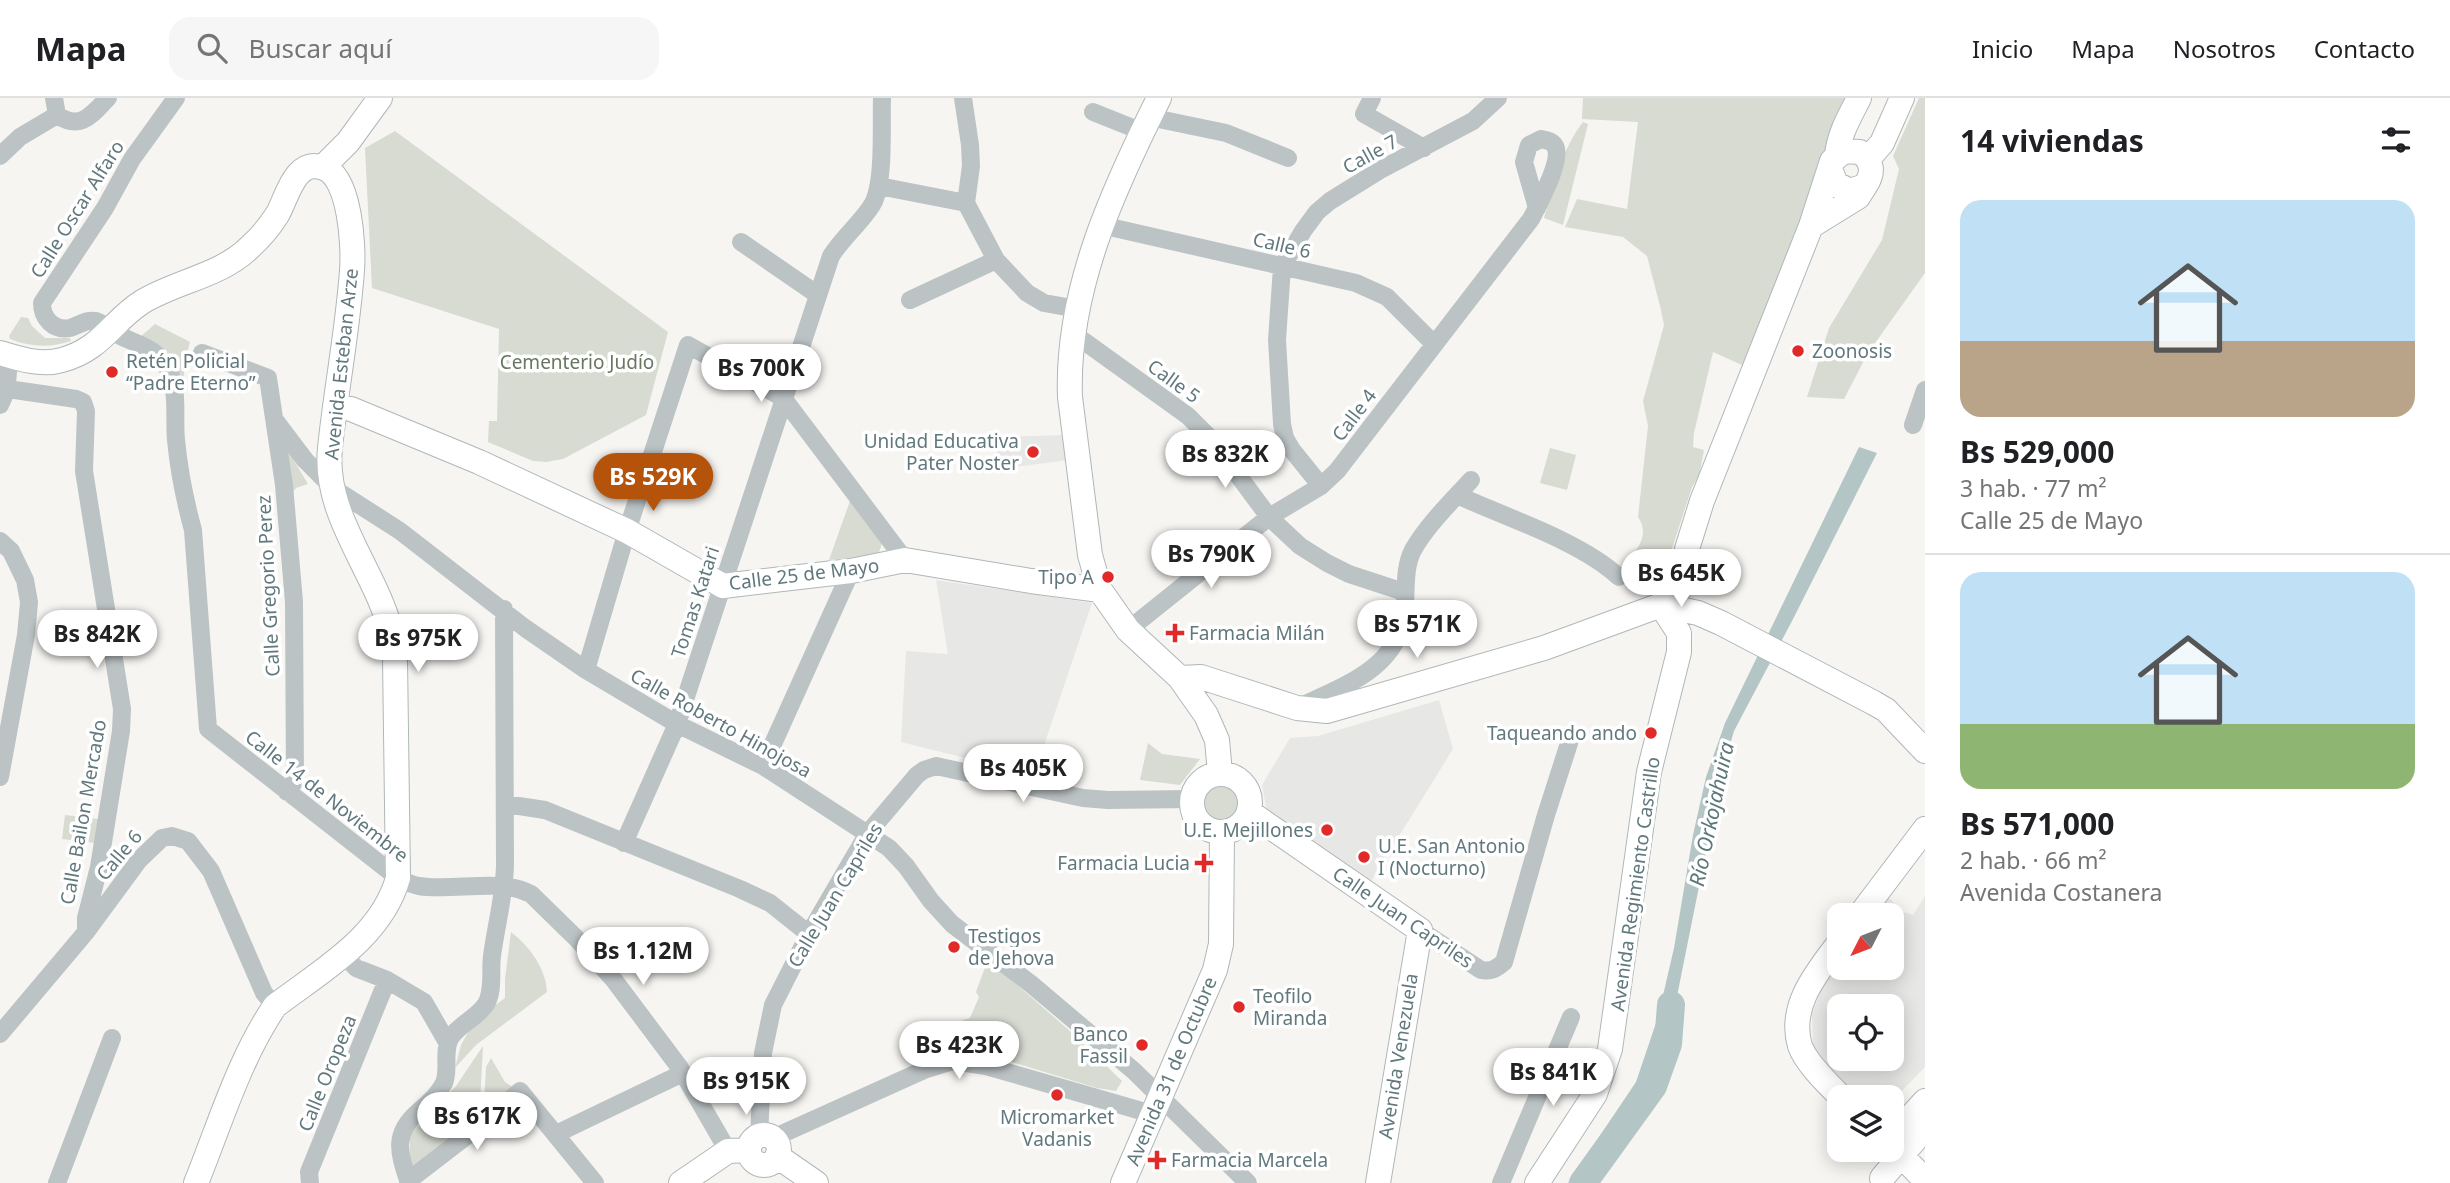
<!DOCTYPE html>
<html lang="es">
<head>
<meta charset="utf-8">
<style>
	:root { --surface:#fff; --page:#f6f6f6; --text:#202124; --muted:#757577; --line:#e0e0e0; --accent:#b45309 }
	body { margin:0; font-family:"Noto Sans",sans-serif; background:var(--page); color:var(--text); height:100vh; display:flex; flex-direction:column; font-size:26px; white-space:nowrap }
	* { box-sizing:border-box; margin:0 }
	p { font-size:23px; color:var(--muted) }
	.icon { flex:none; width:38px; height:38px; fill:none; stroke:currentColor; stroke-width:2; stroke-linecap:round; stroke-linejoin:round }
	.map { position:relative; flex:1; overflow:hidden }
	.details { display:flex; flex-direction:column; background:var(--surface); width:525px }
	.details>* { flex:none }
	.needle { width:46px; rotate:228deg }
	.buttons { position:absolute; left:1827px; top:805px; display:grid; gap:14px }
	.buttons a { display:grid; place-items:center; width:77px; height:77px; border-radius:14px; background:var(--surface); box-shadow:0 4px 18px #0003; font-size:35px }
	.price { position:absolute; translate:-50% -60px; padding:0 16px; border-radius:24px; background:#fff; color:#222; font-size:23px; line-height:46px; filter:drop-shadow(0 2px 4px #0008) }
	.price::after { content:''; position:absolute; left:50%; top:42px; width:21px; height:16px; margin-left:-10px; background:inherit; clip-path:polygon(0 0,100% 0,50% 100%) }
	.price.active { background:var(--accent); color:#fff }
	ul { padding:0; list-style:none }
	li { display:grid; align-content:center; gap:14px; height:371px; padding:0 35px }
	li+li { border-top:2px solid var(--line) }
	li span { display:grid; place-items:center; height:217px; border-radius:21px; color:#555 }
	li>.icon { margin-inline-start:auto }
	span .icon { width:126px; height:126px; fill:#fffc; stroke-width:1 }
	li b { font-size:30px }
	h2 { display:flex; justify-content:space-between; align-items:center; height:84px; padding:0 35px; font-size:30px }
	header { display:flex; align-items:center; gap:42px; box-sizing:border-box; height:98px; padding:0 35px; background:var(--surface); border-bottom:2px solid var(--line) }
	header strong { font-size:33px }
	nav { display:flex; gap:38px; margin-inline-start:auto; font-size:24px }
	.search { width:490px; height:63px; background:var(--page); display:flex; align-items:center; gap:18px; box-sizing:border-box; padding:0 24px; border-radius:21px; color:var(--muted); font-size:26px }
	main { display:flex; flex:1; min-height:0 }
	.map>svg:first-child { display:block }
</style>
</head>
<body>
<header>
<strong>Mapa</strong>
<div class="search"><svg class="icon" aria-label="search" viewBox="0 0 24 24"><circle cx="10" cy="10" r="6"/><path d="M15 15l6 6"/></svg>Buscar aquí</div>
<nav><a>Inicio</a><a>Mapa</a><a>Nosotros</a><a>Contacto</a></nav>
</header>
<main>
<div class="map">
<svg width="1925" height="1085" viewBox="0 0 1925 1085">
	<rect width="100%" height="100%" fill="#f6f5f2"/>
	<path fill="#e7e7e6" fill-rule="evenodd" d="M1065,337l4,25 -71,9 -2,-32z
		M936,482l156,23 -58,172 -133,-33 5,-91 42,3z
		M1439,602l14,49 -83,134 -102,-65 -6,-33 28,-47 28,-2z
		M1887,798l16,16 10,3 12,-19v171l-33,34v-4h-42l-25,-24 -12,-28 -1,-30 9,-25 18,-26v4h53v-53h-18zM1839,908h53v53h-53z"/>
	<path fill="#d7dbd2" d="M1583,0h270l-100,272 -40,-18 -19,81 -1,14 11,3 -5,26 -7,11 -26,80 -10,11 -14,5 -19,-17c13,-15 28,-30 15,-49l10,-91 -5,-25 21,-76 -3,-15 -14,-54 -24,-19 -58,-10 12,-28 50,10 11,-87 -56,-3z
		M1919,0h6v175l-57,80 -24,46 -37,-2 22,-69 53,-88 17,-71 -6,-13z
		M1583,24l5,2 -25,101 -19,-7c9,-32 18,-69 39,-96z
		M395,33l273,201 -22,83 -83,44 -17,3 -13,-1 -45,-19 1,-21h8l2,-92 -127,-41 -7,-140z
		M21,219l7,1 4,8 13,12h25l1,3c-21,7 -41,6 -61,-2l-1,-3z
		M155,226l35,18 -5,18 -2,28c-16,-23 -4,-39 -43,-51z
		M286,349l22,37 -12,4 -3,4z
		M1550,350l26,7 -9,35 -27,-7z
		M851,400l32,43 -5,14 -49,5z
		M1148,645l14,11 38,5 -20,26 -40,-5z
		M1204 704a18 18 0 1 1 36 0a18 18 0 1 1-36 0Z
		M65,717l33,4 -3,24 -33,-4z
		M511,834c18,14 35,36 36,60l-71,53 -21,23 6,-23 14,-25 30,-22v-19z
		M988,861l83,73 51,49 -6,10 -19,-3 -108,-33 -37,-6 11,-29 7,-2 9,-21 -3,-5z
		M483,948l-4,77 -66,51 -3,-16v-24l46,-48z
		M491,960l14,24 12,8 -34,30 3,-53z"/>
	<path fill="#b4c5c6" d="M1859,349l18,6 -85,168 -58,110 -12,41 -55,274 -17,45 -67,92h-15l68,-101 22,-65 16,-69 19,-113 13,-58 19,-54z"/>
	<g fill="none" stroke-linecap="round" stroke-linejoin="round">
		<path stroke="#b4c5c6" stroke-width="28" d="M1583,1085l70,-97 15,-42 3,-39"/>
		<g stroke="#afb7b9" stroke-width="26">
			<path id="secondary" d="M1159,0c-46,92 -93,193 -89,299l20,158 10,35 28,40 52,48 26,37 11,25 3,33
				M1837,57c2,-21 13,-39 22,-57
				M1868,61l14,-16 20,-45
				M323,69l25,-25 32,-44
				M1811,128l47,-29 7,-11
				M0,255c19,6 42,13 62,7 40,-11 49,-38 80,-58 34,-21 79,-26 108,-55 10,-9 20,-21 27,-32 10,-16 17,-58 47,-47 26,9 30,78 28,102 -4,59 -16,119 -22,178 -7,67 46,123 61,184 3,8 3,18 4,26l3,220c-17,60 -76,92 -123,128 -36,53 -55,118 -79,177
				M335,308l16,3 128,53 148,69 96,55 128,-15 54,-11 126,21 69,9
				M1661,507l23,-34 3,-22 15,-48 109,-275 21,-65 12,-10 16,1c13,9 14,21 5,34l-15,5 -14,-7 -6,-15
				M1661,507l37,8 23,10 153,80 12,7 39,41
				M1180,580l21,-1 96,31 30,3 217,-63 117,-43
				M1192 705a29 29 0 1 1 58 0a29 29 0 1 1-58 0Z
				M1249,714l171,118 -42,253
				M1860,817l65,-86
				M1839,845c-22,29 -51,63 -39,103 6,17 28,38 41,51
				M749 1052a15 15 0 1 1 30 0a15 15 0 1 1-30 0Z
				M1892,1039l33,-36
				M1892,1048l33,34
				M777,1058l39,27
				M1882,1080l43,-50
				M681,1085l47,-32 21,-1
				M1123,1085l92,-213 6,-26 1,-112
				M1537,1085l58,-89 15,-45 39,-277 30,-120v-19l-18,-28"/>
		</g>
		<path stroke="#bcc3c5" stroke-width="18" d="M54,0l3,17c24,16 34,0 51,-17
			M176,0l-44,61 -27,49 -63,95c0,15 11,28 28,25 8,-2 16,-9 25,-7 6,1 9,5 14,8 13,10 29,13 43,22 8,5 16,16 19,25 7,20 3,44 5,64 3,31 9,61 17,90l15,199 190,149c6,3 14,7 21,8 36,6 78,-9 112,8l45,44 38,42 66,88 48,83
			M963,0l7,47 1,21 -5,37 30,57 31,33 17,10 34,6
			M1372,0l-8,16 60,34
			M1093,14l50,20
			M1149,19l77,16 62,25
			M0,58l20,-19 37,-22
			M879,88l87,17
			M1101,127l255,58 31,14 47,47
			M741,144l77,53
			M910,202l86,-40
			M1074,236l114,82 24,24 57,77 31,29 27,17 22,11 55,18
			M202,255l66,25 16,107 10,117 1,179 -8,11
			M8,291l68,10 7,3 3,9 -2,60 38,238 -1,22 -22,136 -13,51v14
			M0,307c10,-19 6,-29 10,-49
			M274,321l31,41 28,28 67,43 125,97 61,42 91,54 86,42 126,82 17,18 25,35 21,23 79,60 103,87 114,112
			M1913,327l12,-35
			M1321,388l-29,-36 -7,-12 -3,-14 -5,-84 5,-73 21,-36 14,-19 13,-11 50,-31 93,-49 25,-23
			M1457,397c50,23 123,46 162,82
			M0,443l11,10 14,29 4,22 -3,33 -26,142
			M1128,532l141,-113 52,-31 16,-15 194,-252c7,-14 32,-59 24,-73 -3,-5 -9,-6 -14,-7l-12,6 -5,17 13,46
			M586,572l41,-139 61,-186 95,53 122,162
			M1297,610c44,-21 101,-39 107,-94 3,-20 -1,-45 9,-64 14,-25 39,-49 58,-70
			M763,668l88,-195
			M506,706l39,6 195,79 30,14 39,31
			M624,745l53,-119 154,-468c12,-19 29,-32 41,-51 13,-21 9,-81 10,-107
			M1420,832l61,40c10,2 15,-1 23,-8l42,-147 25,-78
			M343,856l13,14 31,12 37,22 23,40
			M0,936l86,-102 53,-72 23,-22 10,-2 16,5 23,30 53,122 11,13
			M556,1036l127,-61
			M759,1038l4,-83 10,-48 36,-71 59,-101 49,-58 7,-5 12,-4 147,32 25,2 84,-1
			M773,1040l151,-68 29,-9 33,5 166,48
			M408,1083l74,-57 38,-33 75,92
			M57,1085l55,-145
			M310,1085l-1,-11 78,-192
			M409,1085c-10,-30 -17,-49 10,-72 10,-8 19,-16 25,-28 6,-14 -2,-33 7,-46 9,-13 27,-20 35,-33 8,-13 4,-34 6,-48 4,-30 12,-59 13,-90l-1,-257
			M1501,1085l70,-166"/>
		<use href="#secondary" stroke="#fff" stroke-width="24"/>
	</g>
	<g fill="#e12927" stroke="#fff" stroke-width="2.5">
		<circle cx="1798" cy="253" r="7"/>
		<circle cx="112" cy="274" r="7"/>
		<circle cx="1033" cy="354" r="7"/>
		<circle cx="1108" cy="479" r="7"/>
		<path d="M1171.5 524.5h7v7h7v7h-7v7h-7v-7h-7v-7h7z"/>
		<circle cx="1651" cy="635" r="7"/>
		<circle cx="1327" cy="732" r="7"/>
		<circle cx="1364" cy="759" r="7"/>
		<path d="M1200.5 754.5h7v7h7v7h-7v7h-7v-7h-7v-7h7z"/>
		<circle cx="954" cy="849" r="7"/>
		<circle cx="1239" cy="909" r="7"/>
		<circle cx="1142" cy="947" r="7"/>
		<circle cx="1057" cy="997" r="7"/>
		<path d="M1153.5 1051.5h7v7h7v7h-7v7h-7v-7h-7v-7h7z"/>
	</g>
	<g text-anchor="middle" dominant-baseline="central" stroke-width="7" stroke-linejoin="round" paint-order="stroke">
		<g font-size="19" fill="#61787d" stroke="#fff">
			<text transform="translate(1370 56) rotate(-29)">Calle 7</text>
			<text transform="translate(77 111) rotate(-58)">Calle Oscar Alfaro</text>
			<text transform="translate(1282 147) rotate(13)">Calle 6</text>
			<text transform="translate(341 266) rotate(-84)">Avenida Esteban Arze</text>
			<text transform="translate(1174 283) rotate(36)">Calle 5</text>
			<text transform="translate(1354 317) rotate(-53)">Calle 4</text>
			<text transform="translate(804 476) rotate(-7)">Calle 25 de Mayo</text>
			<text transform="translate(268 488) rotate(-93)">Calle Gregorio Perez</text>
			<text transform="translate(695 504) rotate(-72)">Tomas Katari</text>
			<text transform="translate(721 625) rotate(29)">Calle Roberto Hinojosa</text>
			<text transform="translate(327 698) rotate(38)">Calle 14 de Noviembre</text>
			<text transform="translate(83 714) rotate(-80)">Calle Bailon Mercado</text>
			<text transform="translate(119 757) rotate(-50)">Calle 6</text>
			<text transform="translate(1635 786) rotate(-82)">Avenida Regimiento Castrillo</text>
			<text transform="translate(835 797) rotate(-59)">Calle Juan Capriles</text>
			<text transform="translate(1403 819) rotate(34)">Calle Juan Capriles</text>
			<text transform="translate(1398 958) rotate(-81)">Avenida Venezuela</text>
			<text transform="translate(1171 973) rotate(-67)">Avenida 31 de Octubre</text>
			<text transform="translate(327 975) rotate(-68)">Calle Oropeza</text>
		</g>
		<g font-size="19" fill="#61787d" stroke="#fff" text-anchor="start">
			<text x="1812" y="253">Zoonosis</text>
			<text x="126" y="263">Retén Policial<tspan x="126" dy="22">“Padre Eterno”</tspan></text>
			<text x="1019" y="343" text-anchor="end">Unidad Educativa<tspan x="1019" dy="22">Pater Noster</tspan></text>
			<text x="1094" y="479" text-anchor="end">Tipo A</text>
			<text x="1189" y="535">Farmacia Milán</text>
			<text x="1637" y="635" text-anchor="end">Taqueando ando</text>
			<text x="1313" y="732" text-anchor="end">U.E. Mejillones</text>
			<text x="1378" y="748">U.E. San Antonio<tspan x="1378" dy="22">I (Nocturno)</tspan></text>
			<text x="1190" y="765" text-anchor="end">Farmacia Lucia</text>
			<text x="968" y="838">Testigos<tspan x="968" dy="22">de Jehova</tspan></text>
			<text x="1253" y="898">Teofilo<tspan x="1253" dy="22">Miranda</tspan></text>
			<text x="1128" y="936" text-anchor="end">Banco<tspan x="1128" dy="22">Fassil</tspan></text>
			<text x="1057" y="1019" text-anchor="middle">Micromarket<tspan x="1057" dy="22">Vadanis</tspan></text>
			<text x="1171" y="1062">Farmacia Marcela</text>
		</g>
		<g font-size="19" fill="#697660" stroke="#fff">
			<text x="577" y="264">Cementerio Judío</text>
		</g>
		<g font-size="21" font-style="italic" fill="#5c7879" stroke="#fff">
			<text transform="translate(1711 716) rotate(-78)">Río Orkojahuira</text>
		</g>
	</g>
</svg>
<div class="buttons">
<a><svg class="needle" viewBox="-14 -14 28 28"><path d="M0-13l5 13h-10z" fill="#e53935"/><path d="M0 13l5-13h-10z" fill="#757577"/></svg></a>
<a><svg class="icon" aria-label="locate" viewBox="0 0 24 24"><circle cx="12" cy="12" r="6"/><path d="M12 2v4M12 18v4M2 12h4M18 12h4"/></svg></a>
<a><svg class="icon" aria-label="layers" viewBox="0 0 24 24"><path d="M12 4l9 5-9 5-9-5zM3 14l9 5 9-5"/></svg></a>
</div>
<b class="price" style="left:761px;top:306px">Bs 700K</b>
<b class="price" style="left:1225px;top:392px">Bs 832K</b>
<b class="price active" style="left:653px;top:415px">Bs 529K</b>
<b class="price" style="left:1211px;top:492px">Bs 790K</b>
<b class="price" style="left:1681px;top:511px">Bs 645K</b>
<b class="price" style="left:1417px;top:562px">Bs 571K</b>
<b class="price" style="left:97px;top:572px">Bs 842K</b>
<b class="price" style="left:418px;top:576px">Bs 975K</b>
<b class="price" style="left:1023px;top:706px">Bs 405K</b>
<b class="price" style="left:643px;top:889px">Bs 1.12M</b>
<b class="price" style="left:959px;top:983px">Bs 423K</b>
<b class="price" style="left:1553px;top:1010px">Bs 841K</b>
<b class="price" style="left:746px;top:1019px">Bs 915K</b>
<b class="price" style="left:477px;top:1054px">Bs 617K</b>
</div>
<section class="details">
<h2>14 viviendas<svg class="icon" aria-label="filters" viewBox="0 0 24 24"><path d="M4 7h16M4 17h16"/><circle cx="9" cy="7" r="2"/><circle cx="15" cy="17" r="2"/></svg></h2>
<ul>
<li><span style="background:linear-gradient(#bfe0f5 65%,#b9a48a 0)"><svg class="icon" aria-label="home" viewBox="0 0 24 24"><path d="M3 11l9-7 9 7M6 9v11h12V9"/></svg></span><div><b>Bs 529,000</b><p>3 hab. · 77 m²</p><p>Calle 25 de Mayo</p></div></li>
<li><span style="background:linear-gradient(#bfe0f5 70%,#8fb573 0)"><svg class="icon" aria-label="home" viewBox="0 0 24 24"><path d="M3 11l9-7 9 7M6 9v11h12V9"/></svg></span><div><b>Bs 571,000</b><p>2 hab. · 66 m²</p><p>Avenida Costanera</p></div></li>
</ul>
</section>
</main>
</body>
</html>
